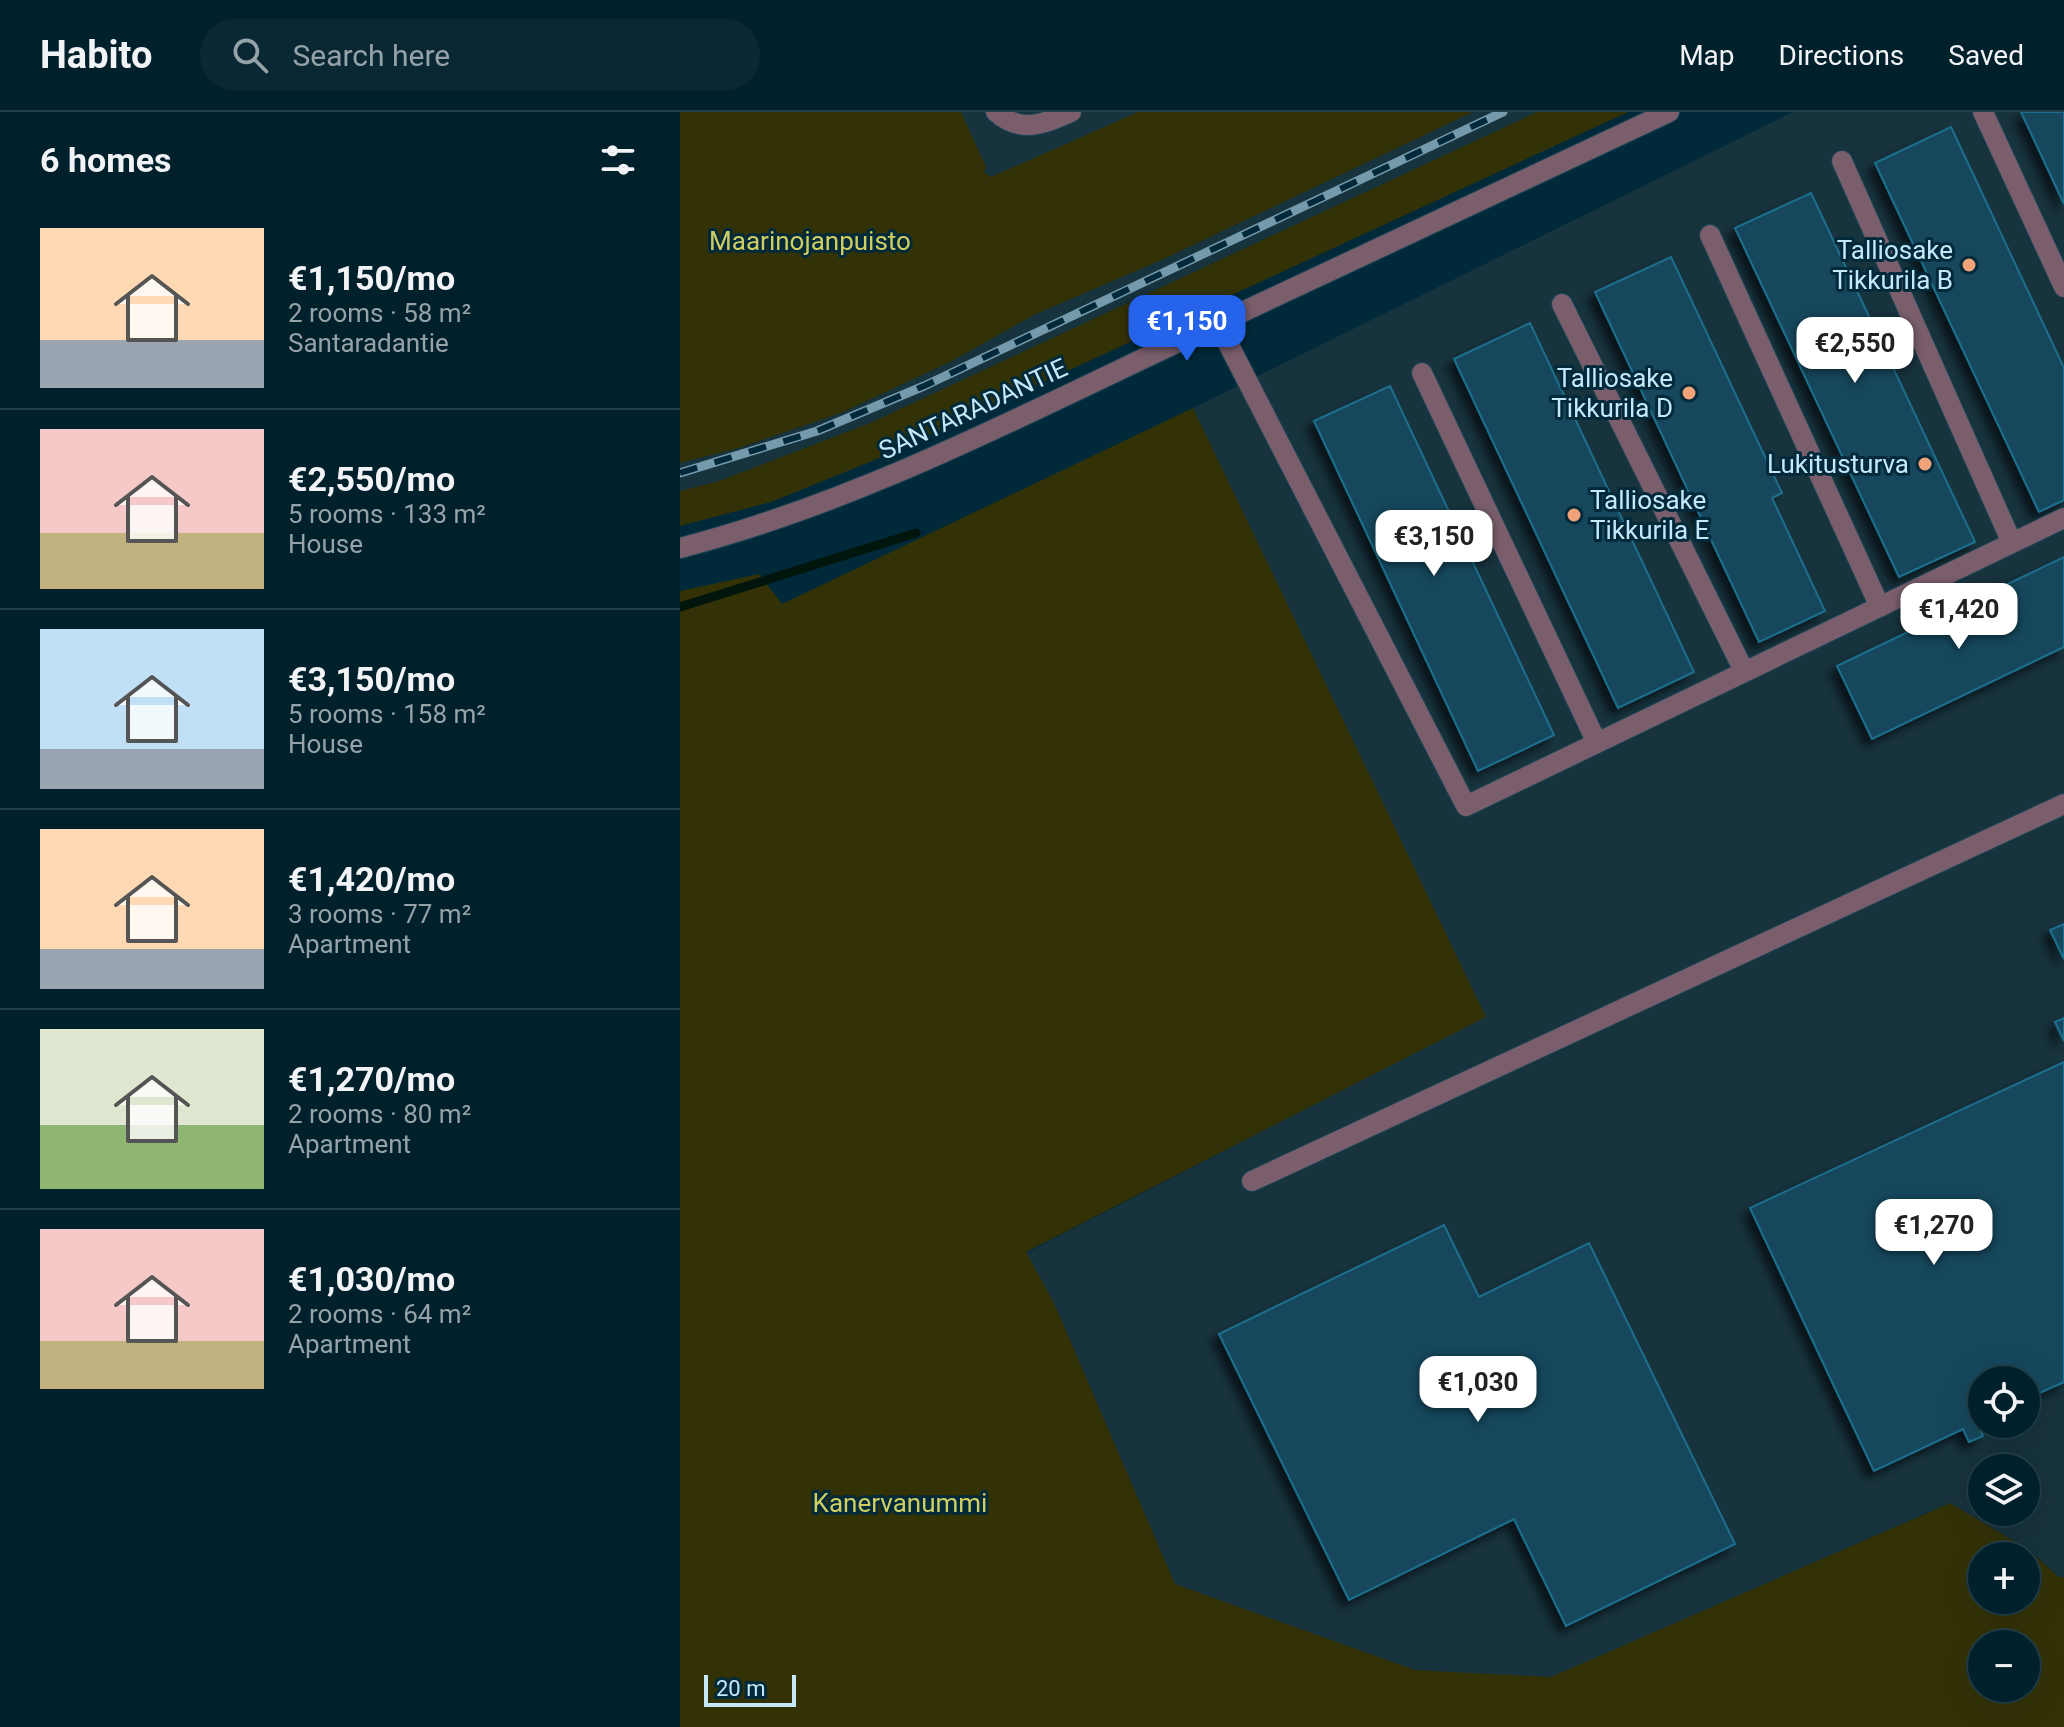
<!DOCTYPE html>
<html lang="en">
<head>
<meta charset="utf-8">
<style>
	:root { --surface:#00202c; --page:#0a2834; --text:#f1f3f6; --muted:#95a3a9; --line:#223e48; --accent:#2563eb }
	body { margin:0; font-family:Roboto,sans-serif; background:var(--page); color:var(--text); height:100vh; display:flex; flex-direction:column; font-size:30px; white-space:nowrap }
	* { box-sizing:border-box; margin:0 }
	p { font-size:26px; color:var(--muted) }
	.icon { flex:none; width:44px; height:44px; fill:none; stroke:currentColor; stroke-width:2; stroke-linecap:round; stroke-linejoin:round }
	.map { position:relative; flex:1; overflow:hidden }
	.drawer { display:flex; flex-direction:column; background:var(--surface); width:680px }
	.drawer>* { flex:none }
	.tools { position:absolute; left:1288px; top:1254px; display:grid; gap:16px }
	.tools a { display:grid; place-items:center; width:72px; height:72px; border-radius:50%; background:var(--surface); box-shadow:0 8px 32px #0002,0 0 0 2px var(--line); font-size:40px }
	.scale { position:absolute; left:24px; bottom:20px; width:92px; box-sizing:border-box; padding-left:8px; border:4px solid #c4e8f9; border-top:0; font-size:22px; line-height:28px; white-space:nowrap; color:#c4e8f9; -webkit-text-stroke:6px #002a3a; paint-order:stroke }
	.price { position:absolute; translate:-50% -68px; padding:0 18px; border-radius:16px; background:#fff; color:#222; font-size:26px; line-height:52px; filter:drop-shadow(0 2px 4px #0008) }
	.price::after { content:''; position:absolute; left:50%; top:48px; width:24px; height:18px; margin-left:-12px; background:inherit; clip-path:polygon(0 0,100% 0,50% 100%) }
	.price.current { background:var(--accent); color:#fff }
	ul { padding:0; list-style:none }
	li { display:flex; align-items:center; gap:24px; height:200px; padding:0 40px }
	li+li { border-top:2px solid var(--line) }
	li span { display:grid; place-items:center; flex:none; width:224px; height:160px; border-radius:0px; color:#555 }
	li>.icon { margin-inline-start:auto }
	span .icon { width:96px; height:96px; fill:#fffc; stroke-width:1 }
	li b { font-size:34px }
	h2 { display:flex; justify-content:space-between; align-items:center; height:96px; padding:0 40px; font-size:34px }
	header { display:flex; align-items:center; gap:48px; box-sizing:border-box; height:112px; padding:0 40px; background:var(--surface); border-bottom:2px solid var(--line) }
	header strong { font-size:38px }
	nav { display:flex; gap:44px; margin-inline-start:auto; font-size:28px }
	.search { width:560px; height:72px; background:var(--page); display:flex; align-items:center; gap:20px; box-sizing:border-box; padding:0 28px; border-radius:44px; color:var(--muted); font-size:30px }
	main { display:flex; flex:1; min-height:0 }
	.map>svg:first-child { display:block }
</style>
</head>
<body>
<header>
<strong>Habito</strong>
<div class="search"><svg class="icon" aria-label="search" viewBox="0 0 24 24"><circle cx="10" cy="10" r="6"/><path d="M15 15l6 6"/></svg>Search here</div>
<nav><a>Map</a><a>Directions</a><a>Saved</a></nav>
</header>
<main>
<section class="drawer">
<h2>6 homes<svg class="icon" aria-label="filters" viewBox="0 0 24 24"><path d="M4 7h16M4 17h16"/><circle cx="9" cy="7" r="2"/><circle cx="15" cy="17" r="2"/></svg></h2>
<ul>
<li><span style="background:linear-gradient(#ffd9b3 70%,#9aa5b1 0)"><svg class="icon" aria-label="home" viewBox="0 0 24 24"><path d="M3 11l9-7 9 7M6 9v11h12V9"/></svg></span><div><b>€1,150/mo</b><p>2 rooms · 58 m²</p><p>Santaradantie</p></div></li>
<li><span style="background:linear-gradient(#f6c9c9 65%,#c2b280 0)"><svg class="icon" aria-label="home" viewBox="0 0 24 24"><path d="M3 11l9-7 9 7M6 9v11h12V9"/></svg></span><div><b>€2,550/mo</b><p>5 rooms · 133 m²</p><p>House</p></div></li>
<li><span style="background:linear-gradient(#bfe0f5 75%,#9aa5b1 0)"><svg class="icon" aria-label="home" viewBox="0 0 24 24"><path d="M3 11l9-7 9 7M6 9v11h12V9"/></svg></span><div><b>€3,150/mo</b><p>5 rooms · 158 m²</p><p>House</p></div></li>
<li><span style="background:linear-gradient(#ffd9b3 75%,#9aa5b1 0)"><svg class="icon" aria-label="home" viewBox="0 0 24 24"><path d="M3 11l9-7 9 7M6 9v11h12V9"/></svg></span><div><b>€1,420/mo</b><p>3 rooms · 77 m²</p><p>Apartment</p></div></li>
<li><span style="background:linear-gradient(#dfe7d0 60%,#8fb573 0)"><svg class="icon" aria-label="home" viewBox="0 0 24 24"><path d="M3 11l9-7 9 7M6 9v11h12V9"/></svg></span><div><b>€1,270/mo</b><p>2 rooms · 80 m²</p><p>Apartment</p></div></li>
<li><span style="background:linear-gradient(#f6c9c9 70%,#c2b280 0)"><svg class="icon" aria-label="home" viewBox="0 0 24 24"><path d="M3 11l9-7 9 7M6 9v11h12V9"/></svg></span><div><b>€1,030/mo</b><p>2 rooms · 64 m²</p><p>Apartment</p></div></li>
</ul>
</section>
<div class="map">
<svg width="1384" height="1615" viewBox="0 0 1384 1615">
	<defs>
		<filter id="shadow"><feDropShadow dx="-7" dy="7" stdDeviation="4" flood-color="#0009"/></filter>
	</defs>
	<rect width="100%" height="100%" fill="#002a3a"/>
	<path fill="#17333e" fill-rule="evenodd" d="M249,0h246l-206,89z
		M793,0h64l-667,311 -151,58 -39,10v-28l59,-15 102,-35 111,-52 82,-46 132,-57z
		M1113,0h271v1465h-4l-31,-27 -80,-47 -397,174 -137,-7 -240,-86 -121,-281 -28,-50 459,-236 -292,-609zM1302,1268h44v44h-44zM1302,1356h44v44h-44z"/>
	<path fill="#333207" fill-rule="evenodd" d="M0,0h281l25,55 -2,5 7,5 147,-65h335l-307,146 -132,57 -82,46 -111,52 -102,35 -59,15z
		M857,0h91l-751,347 -106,43 -91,24v-35l39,-10 151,-58z
		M513,296l293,609 -460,235 28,51 121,281 240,86 136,7 399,-174 79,47 30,27h5v150h-1384v-1136l79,-17 23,30zM1346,1444v44h-44v-44zM1346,1532v44h-44v-44z"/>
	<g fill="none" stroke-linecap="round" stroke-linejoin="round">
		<path stroke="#00150c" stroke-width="9" d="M0,495l236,-74"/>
	</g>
	<path fill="#16475b" stroke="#1c6f8e" stroke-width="2" filter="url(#shadow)" d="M1341,0h43v92z
		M1271,15l113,241v132l-25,12 -164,-349z
		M1131,81l164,349 -76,35 -164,-349z
		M991,145l111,236 -10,5 53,113 -66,31 -164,-350z
		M850,211l164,349 -76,36 -164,-349z
		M710,274l164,349 -76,36 -164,-350z
		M1384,445v90l-192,92 -35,-73z
		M1384,812v35l-14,-29z
		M1384,906v23l-9,-19z
		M1384,950v320l-38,17v-19h-44v40l-5,2 6,14 -14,6 -6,-13 -89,42 -124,-263z
		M764,1113l35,72 110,-54 146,301 -169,82 -52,-107 -165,81 -130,-266z"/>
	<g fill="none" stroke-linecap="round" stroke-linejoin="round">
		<g stroke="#1b4555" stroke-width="22">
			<path id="minor" d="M316,0c24,22 49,12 75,0
				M1303,0l81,175
				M1162,49l170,382
				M1030,123l170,372
				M882,192l182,367
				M538,212l248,482 598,-288
				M742,261l175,370
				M0,436c166,-43 320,-121 475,-195 171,-81 343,-160 514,-241
				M572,1069l812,-377"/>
		</g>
		<use href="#minor" stroke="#7a5e6c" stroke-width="20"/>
		<g stroke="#749aab" stroke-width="9">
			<path id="rail" d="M0,361l137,-42 107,-45 579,-274"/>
		</g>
		<use href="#rail" stroke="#002a3a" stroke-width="6" stroke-dasharray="18" stroke-linecap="butt"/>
	</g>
	<g fill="#f0a27a" stroke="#002a3a" stroke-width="3">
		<circle cx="1289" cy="153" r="8"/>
		<circle cx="1009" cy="281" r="8"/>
		<circle cx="1245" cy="352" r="8"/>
		<circle cx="894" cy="403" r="8"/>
	</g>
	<g text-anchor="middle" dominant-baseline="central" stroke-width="6" stroke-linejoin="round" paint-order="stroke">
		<g font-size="26" fill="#d0ce61" stroke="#002a3a">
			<text x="130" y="129">Maarinojanpuisto</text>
			<text x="220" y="1391">Kanervanummi</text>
		</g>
		<g font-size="26" fill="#c4e8f9" stroke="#002a3a" text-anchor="end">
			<text x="1273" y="138">Talliosake<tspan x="1273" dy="30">Tikkurila B</tspan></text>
			<text x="993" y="266">Talliosake<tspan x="993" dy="30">Tikkurila D</tspan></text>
			<text x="1229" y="352">Lukitusturva</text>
			<text x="910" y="388" text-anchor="start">Talliosake<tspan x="910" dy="30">Tikkurila E</tspan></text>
		</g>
		<g font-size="26" fill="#c4e8f9" stroke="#002a3a">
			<text transform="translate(293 297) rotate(-25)">SANTARADANTIE</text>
		</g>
	</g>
</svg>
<div class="tools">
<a><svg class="icon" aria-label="locate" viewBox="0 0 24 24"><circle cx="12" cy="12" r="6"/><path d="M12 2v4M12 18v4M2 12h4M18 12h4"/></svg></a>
<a><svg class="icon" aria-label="layers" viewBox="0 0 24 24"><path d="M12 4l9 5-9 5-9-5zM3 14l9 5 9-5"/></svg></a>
<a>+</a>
<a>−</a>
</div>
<div class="scale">20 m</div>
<b class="price current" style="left:507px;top:251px">€1,150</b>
<b class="price" style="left:1175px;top:273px">€2,550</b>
<b class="price" style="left:754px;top:466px">€3,150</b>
<b class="price" style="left:1279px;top:539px">€1,420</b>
<b class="price" style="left:1254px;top:1155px">€1,270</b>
<b class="price" style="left:798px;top:1312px">€1,030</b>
</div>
</main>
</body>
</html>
